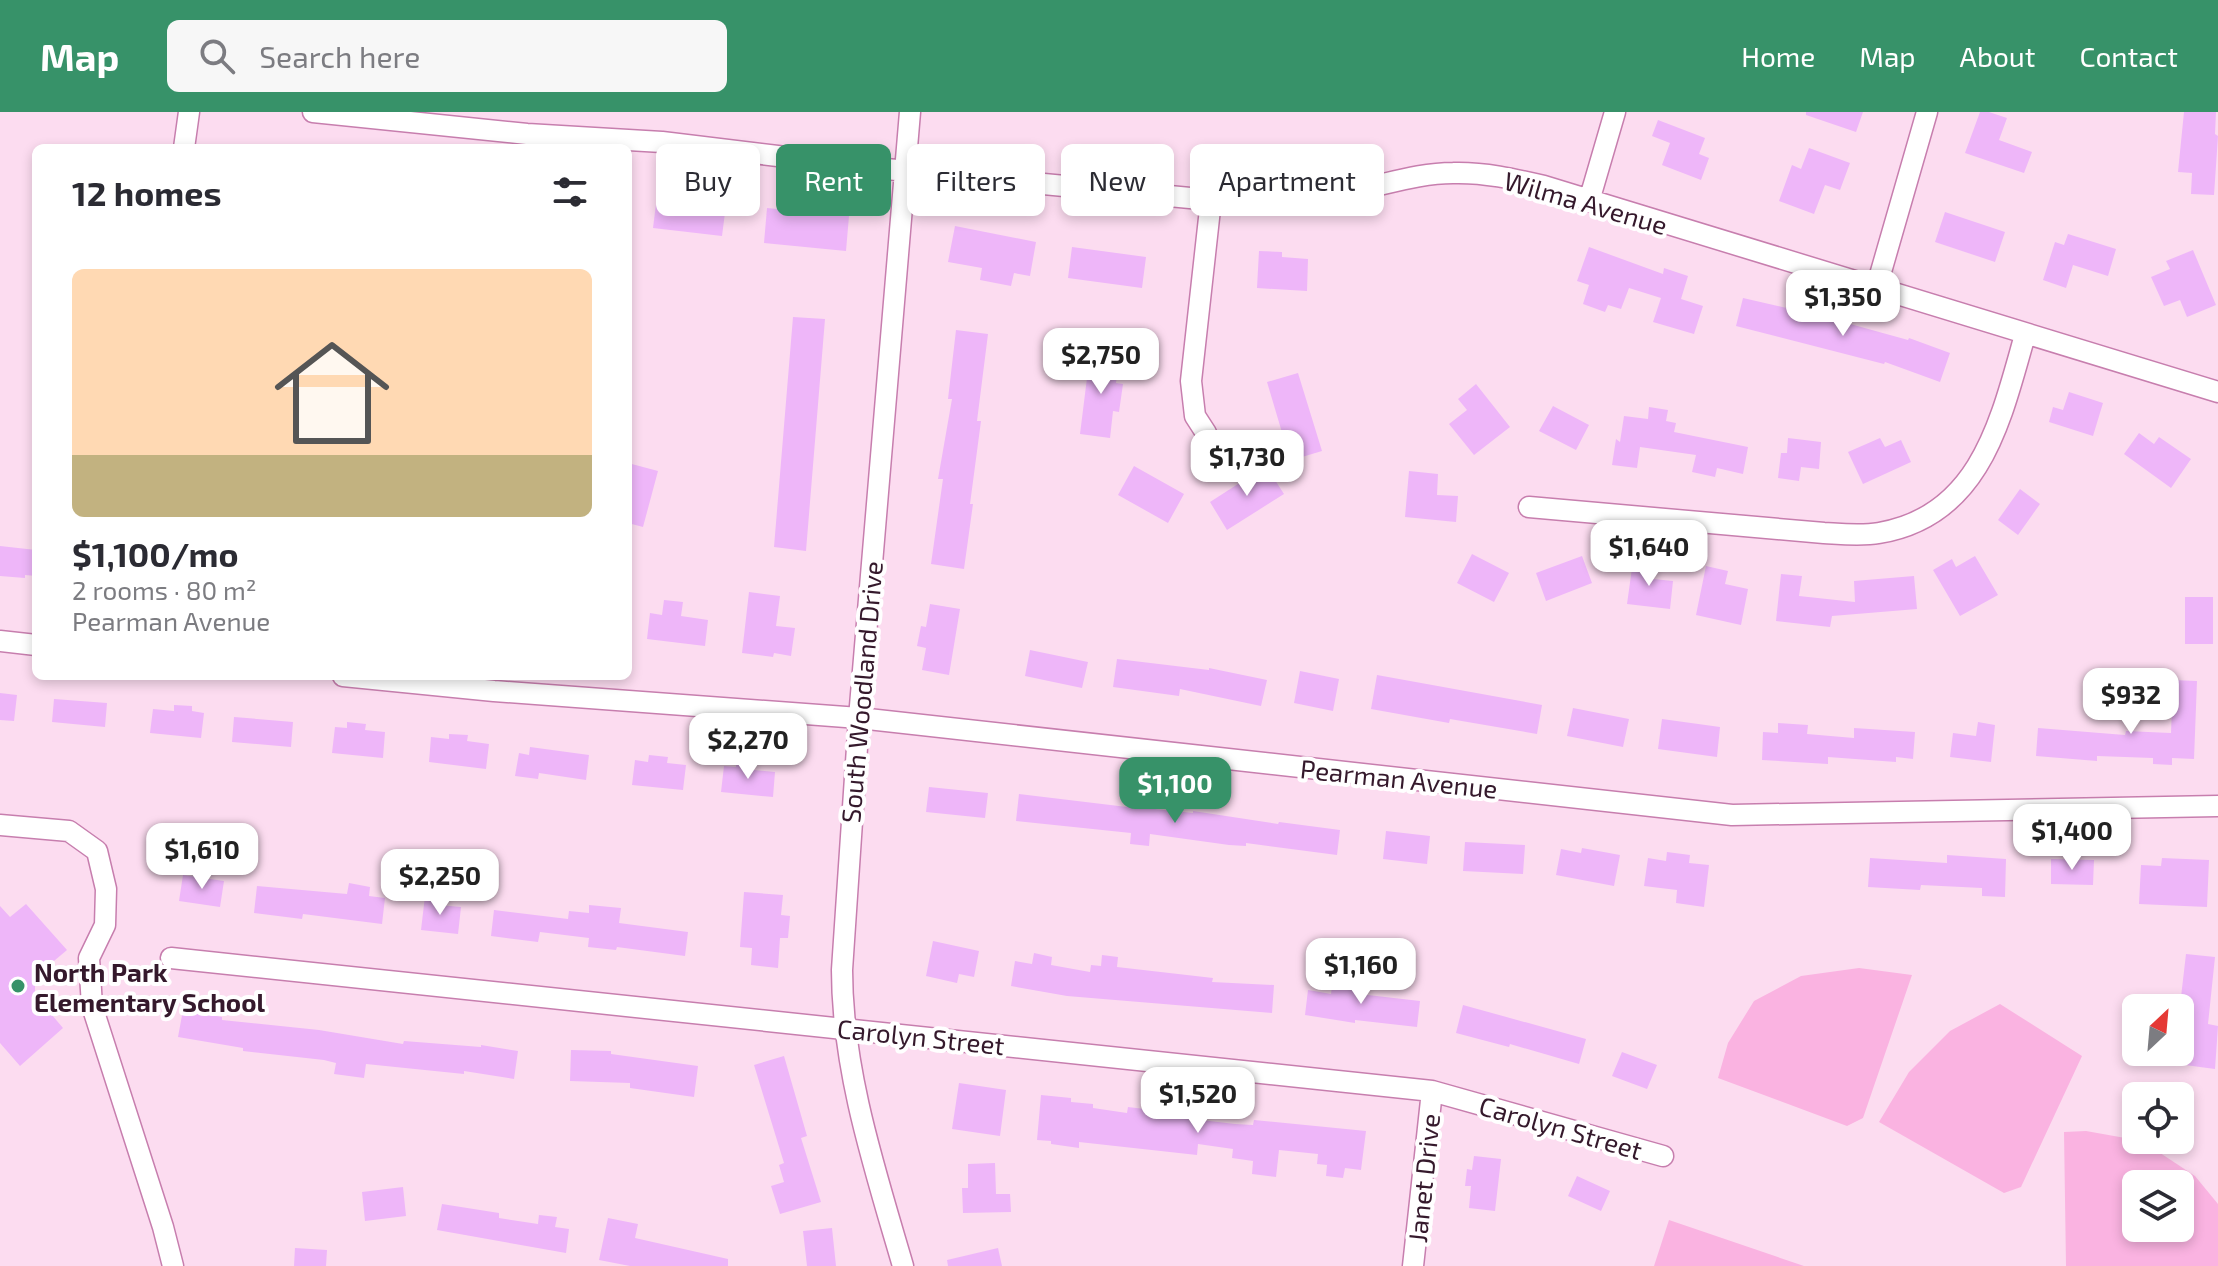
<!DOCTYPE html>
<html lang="en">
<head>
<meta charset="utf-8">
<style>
	:root { --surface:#fff; --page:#f7f7f7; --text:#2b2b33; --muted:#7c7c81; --accent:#379269 }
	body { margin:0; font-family:"Exo 2",sans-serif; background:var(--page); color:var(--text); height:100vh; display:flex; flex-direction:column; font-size:30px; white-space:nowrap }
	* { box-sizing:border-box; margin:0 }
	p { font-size:26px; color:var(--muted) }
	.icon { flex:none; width:44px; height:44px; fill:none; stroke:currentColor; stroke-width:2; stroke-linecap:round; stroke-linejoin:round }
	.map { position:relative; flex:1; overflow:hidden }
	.details { position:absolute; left:32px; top:32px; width:600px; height:536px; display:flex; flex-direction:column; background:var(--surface); border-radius:12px; box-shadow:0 4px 12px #0003 }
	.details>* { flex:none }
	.banner { position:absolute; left:656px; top:32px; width:760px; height:72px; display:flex; gap:16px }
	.needle { width:52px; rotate:26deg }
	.buttons { position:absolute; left:2122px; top:882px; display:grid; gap:16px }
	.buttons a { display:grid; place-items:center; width:72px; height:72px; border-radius:12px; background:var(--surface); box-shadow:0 4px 12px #0003; font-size:40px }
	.price { position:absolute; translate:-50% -68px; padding:0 18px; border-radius:16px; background:#fff; color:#222; font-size:26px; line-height:52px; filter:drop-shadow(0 2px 4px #0008) }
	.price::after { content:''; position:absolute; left:50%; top:48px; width:24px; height:18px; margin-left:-12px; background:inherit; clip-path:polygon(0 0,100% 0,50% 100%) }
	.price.on { background:var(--accent); color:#fff }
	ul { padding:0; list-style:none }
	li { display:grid; align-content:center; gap:16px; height:424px; padding:0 40px }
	li span { display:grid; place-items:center; height:248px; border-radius:12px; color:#555 }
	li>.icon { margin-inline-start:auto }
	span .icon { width:144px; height:144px; fill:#fffc; stroke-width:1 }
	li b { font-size:34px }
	h2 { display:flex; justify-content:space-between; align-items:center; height:96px; padding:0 40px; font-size:34px }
	.pill { padding:0 28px; border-radius:12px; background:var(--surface); box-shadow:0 4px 12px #0003; font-size:28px; line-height:72px }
	.pill.on { background:var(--accent); color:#fff }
	header { display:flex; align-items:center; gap:48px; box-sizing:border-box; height:112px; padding:0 40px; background:var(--accent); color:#fff }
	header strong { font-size:38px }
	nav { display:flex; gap:44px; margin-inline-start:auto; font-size:28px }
	.search { width:560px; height:72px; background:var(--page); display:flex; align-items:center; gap:20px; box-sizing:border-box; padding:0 28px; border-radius:12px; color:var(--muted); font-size:30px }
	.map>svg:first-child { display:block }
</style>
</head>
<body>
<header>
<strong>Map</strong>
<div class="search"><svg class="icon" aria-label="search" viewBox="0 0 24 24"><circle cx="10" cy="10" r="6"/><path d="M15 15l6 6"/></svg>Search here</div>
<nav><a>Home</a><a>Map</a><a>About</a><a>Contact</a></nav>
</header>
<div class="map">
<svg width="2218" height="1154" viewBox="0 0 2218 1154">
	<rect width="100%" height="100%" fill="#fcdcf0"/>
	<path fill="#fab3e1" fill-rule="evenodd" d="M1859,856l53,7 -49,143 -16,8 -129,-48 10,-35 26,-42 47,-25z
		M2000,892l82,52 -61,131 -17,6 -125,-71 30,-50 41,-41z
		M2086,1019l56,10 53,35 23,28v62h-152l-2,-134zM2136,1072h44v44h-44z
		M1669,1108l135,46h-150z"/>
	<path fill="#eeb6f9" d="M1806,0h57l-7,20 -50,-17z
		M1980,0h9l18,6 -8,22 33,12 -8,21 -59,-20z
		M2184,0h32l-1,22 3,2 -4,59 -23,-1 1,-21 -14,-1z
		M1658,8l47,18 -6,16 10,4 -8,22 -39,-15 8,-22 -18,-7z
		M1809,36l41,15 -10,27 -15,-5 -11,29 -35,-13 13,-36 9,4z
		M657,84l69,9 -4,31 -69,-8z
		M767,96l82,8 -3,35 -82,-8z
		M1945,100l60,20 -10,30 -60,-20z
		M955,114l81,16 -6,34 -16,-3 -3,13 -31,-6 2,-12 -34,-6z
		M2068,122l48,15 -8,27 -35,-11 -7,23 -23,-8 12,-38 9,3z
		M1072,135l74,10 -4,31 -74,-10z
		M1589,135l74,27 1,-6 24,8 -7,23 22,7 -9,28 -41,-12 8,-24 -32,-10 -8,21 -13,-4 -3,7 -22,-8 6,-19 -12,-4z
		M2193,138l23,55 -29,12 -7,-17 -16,6 -13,-29 19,-8 -4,-8z
		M1259,139l23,1v5l26,2 -1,32 -50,-3z
		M1743,186l82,19 83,23 1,-2 41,15 -10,29 -55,-20 -1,2 -148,-38z
		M793,205l32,2 -19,232 -32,-4z
		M956,218l32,4 -11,87h4l-11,83h3l-9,65 -33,-5 12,-85h-5l14,-80h-4z
		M1090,242l29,4 -3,25 7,1 -4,28 -6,-1 -3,27 -30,-4z
		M1298,261l24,78 -20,6 -5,-15 -11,4 -19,-64z
		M1476,272l34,43 -36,28 -25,-31 18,-14 -9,-11z
		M2069,280l34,11 -10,33 -44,-14 4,-15 10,3z
		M1553,294l36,19 -13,25 -37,-19z
		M1649,295l19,3 -2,11 10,2 -2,9 74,15 -5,27 -26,-6 -2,9 -23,-5 4,-17 -56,-8 -3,21 -25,-3 4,-26 4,3 4,-26 24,3z
		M2139,321l15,11 5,-7 32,22 -20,29 -47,-34z
		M1788,326l33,4 -2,27 -18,-2 -2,14 -21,-3 3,-25h6z
		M1880,326l5,9 16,-7 10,22 -48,22 -15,-32z
		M628,351l30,8 -15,56 -15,-4z
		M1134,354l50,28 -16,29 -50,-28z
		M1266,354l18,28 -57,36 -17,-28z
		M1409,359l29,3 -1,21 21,1 -2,26 -51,-5z
		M2020,377l20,15 -22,31 -20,-15z
		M0,434l36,4v26l-11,-1v3l-25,-2z
		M1472,442l37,19 -15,29 -37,-19z
		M1582,444l10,27 -46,18 -10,-28z
		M1975,444l23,39 -38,21 -27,-46 19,-11 4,8z
		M1633,449l22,3 -2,15 20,2 -3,28 -43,-5z
		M1706,454l22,5 -3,13 23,5 -7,36 -45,-10z
		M1781,462l21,2 -3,20 56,6 -1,-21 60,-5 3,33 -85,7 -2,11 -54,-6z
		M749,480l31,4 -4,30 19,2 -4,28 -17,-3 -1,4 -31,-4z
		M2185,485h28v47h-28z
		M664,488l19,2 -2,14 27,4 -3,26 -58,-7 3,-26 12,2z
		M930,492l30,5 -11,66 -27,-5 4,-22 -9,-2 4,-20 5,1z
		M1030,538l58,12 -6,26 -57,-12z
		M1117,547l92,11v-2l58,12 -6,26 -81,-17 -1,7 -66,-9z
		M1300,559l39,8 -6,32 -39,-8z
		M1377,563l165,30 -5,29 -87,-15 -1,4 -78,-14z
		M2173,568l24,1 -3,78 -22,-1v7l-19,-1v-6l-56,-2v5l-61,-5 2,-28 87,7 1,-4 45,2z
		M0,581l17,2 -3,26 -14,-1z
		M54,587l53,4 -2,24 -53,-5z
		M174,593l18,1v5l12,2 -3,25 -51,-5 3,-24 21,2z
		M1573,596l56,11 -6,28 -56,-11z
		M234,605l59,5 -2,25 -59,-5z
		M1662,607l58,8 -3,30 -59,-8z
		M347,610l19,2 -1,6 20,2 -2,26 -51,-5 3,-26 12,1z
		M1978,610l17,3 -4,37 -41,-5 3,-24 23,3z
		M1778,611l30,2 -1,9 47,4v-10l61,4 -2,27 -17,-2v5l-68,-5v7l-66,-4 1,-28 15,1z
		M449,622l19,1 -1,6 22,3 -3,25 -57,-7 2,-25 18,2z
		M530,635l59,8 -3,25 -47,-7 -1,6 -23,-3 4,-23 10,2z
		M649,643l19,2 -1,6 19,2 -3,25 -51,-5 3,-25 13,2z
		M736,651l19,2 -1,5 21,2 -2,25 -52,-5 3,-26 12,1z
		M929,675l59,6 -3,25 -59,-6z
		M1019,682l108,13 1,-6 18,2 -1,5 48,5v-2l85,13 1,-2 61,8 -3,25 -91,-12v3l-17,-1 -79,-11 -1,12 -19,-2 1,-11 -115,-12z
		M1386,719l44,5 -3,28 -44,-5z
		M1465,730l60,3 -2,29 -60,-3z
		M1582,736l38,7 -6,31 -58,-11 5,-26 20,4z
		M1667,740l23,3 -1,8 20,2 -5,42 -28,-4 1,-13 -33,-4 4,-28 18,3z
		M1947,743l59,4 -1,38 -23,-1v-8l-61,-3 -1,5 -52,-3 2,-29 77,5z
		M2162,746l47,2 -2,47 -68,-3 2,-39 20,1z
		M2051,747l43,1 -1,25 -42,-1z
		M183,763l41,6 -4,26 -41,-6z
		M349,771l21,4 -1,9 16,2 -3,26 -79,-10 -1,5 -48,-6 3,-27 90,8z
		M744,780l39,3 -2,20 9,1 -2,22h-8l-2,30 -27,-3 1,-17 -12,-1z
		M425,784l15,2 -1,7 22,2 -3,27 -37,-4z
		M26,792l41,46 -32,27v18l28,33 -43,38 -20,-23v-137l10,11z
		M589,793l32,3 -2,15 69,9 -3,24 -68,-9 -1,3 -28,-3 1,-9 -49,-6 -2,10 -47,-6 3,-26 74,9 1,-8 20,2z
		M933,829l46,10 -5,26 -15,-3 -2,9 -31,-7z
		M1034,841l18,4 -1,8 39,7 1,-7 10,1 1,-11 16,2 -1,10 96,11 -1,4 62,3 -2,28 -205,-17 -56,-10 4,-25 17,3z
		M2186,842l29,3 -7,67 10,2 -3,43 -30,-4 1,-10 -6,-1v-22l5,1 4,-35 -8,-1z
		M1333,867l28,4 -2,11 61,7 -3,26 -62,-7v3l-50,-8 3,-25 23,4z
		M1463,893l123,34 -7,25 -69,-20 -1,3 -53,-14z
		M183,898l39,7v3l97,10 84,14 1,-3 77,6v-2l37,6 -4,28 -50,-8v3l-98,-10 -2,14 -30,-4 2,-11 -12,-3 -81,-9v-3l-65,-11z
		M571,938l40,1v3l87,12 -4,31 -64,-9v-5l-60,-2z
		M1622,940l35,13 -10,24 -35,-13z
		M784,944l23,80 -6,2 20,64 -41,12 -9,-28 13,-4 -5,-17 5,-2 -30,-98z
		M959,971l47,7 -6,46 -48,-7z
		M1041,983l30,3v4l22,2v4l34,5 1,-6 74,9 -1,4 34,4 18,1 1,-5 112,11 -5,39 -16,-2 -2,10 -17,-2 1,-11 -10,-1 1,-10 -39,-4 -3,27 -24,-3 1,-13 -21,-3 1,-9 -35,-5 -1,11 -118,-13v6l-28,-4v-3l-14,-1z
		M1474,1044l27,3 -6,52 -26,-3 2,-22h-6l2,-17 5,1z
		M995,1051l1,31h14l1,18 -48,1 -1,-25h6v-24z
		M1577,1064l33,15 -9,20 -33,-15z
		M403,1075l3,29 -41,5 -3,-29z
		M442,1092l57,9v5l39,6 1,-9 18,2 -2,10 14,2 -3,24 -129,-23z
		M608,1106l30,6 -3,14 93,21v7h-98l-31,-6z
		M832,1116l4,38h-29l-4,-35z
		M295,1136l32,2 -1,16h-32z
		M998,1136l4,18h-54l-1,-6z"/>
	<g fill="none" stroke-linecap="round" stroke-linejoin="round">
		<g stroke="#c77eae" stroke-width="23">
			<path id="minor" d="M313,0l214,22 135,8 224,27 325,31c43,-5 85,-1 128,-7 38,-5 75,-20 114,-20 31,-1 61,6 91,13l674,206
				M184,36l5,-36
				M1589,89l26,-89
				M1876,177l51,-177
				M1206,321l-11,-17 -4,-35 20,-181
				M1529,395l295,26c18,1 37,3 55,0 102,-17 122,-114 146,-198
				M0,529l36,4
				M343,564l151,15 365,27 873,97 486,-9
				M0,713l69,6 28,20 9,38 -1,36 -16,33 3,48 71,221 10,39
				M171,846l1261,133 231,65
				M903,1154c-28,-96 -61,-196 -61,-296l17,-252 51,-606
				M1413,1154l19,-175"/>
		</g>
		<use href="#minor" stroke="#fff" stroke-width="20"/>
	</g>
	<circle fill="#379269" stroke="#fff" stroke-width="3" cx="18" cy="874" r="8"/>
	<g text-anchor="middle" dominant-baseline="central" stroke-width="8" stroke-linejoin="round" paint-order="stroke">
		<g font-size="26" fill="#35192c" stroke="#fff">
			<text transform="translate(1586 90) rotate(16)">Wilma Avenue</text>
			<text transform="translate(861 580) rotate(-85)">South Woodland Drive</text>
			<text transform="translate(1399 666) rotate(6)">Pearman Avenue</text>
			<text transform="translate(921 924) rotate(6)">Carolyn Street</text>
			<text transform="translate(1561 1015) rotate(16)">Carolyn Street</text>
			<text transform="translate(1423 1066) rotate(-84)">Janet Drive</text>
		</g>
		<g font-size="26" font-weight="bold" fill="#35192c" stroke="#fff" text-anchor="start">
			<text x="34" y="859">North Park<tspan x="34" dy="30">Elementary School</tspan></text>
		</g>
	</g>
</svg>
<div class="buttons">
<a><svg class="needle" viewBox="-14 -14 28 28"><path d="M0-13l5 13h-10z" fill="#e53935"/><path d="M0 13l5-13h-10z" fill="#7c7c81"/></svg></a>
<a><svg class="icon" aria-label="locate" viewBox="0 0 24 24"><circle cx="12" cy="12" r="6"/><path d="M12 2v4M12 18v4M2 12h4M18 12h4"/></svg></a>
<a><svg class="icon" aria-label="layers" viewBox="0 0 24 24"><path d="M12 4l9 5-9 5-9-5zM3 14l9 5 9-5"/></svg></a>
</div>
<b class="price" style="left:1843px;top:226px">$1,350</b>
<b class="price" style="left:1101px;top:284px">$2,750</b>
<b class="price" style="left:1247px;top:386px">$1,730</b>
<b class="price" style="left:1649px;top:476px">$1,640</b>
<b class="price" style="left:2131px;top:624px">$932</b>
<b class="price" style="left:748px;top:669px">$2,270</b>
<b class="price on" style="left:1175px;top:713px">$1,100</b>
<b class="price" style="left:2072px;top:760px">$1,400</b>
<b class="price" style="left:202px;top:779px">$1,610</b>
<b class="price" style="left:440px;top:805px">$2,250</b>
<b class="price" style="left:1361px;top:894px">$1,160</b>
<b class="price" style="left:1198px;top:1023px">$1,520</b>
<div class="banner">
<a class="pill">Buy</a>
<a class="pill on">Rent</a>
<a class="pill">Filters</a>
<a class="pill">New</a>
<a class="pill">Apartment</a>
</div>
<section class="details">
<h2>12 homes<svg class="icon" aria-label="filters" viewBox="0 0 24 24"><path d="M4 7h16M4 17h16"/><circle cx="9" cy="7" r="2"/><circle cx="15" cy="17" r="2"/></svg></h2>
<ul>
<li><span style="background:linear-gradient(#ffd9b3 75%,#c2b280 0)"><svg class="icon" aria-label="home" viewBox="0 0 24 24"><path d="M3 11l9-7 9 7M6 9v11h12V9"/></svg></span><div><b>$1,100/mo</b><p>2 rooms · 80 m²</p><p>Pearman Avenue</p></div></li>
</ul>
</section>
</div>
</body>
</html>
